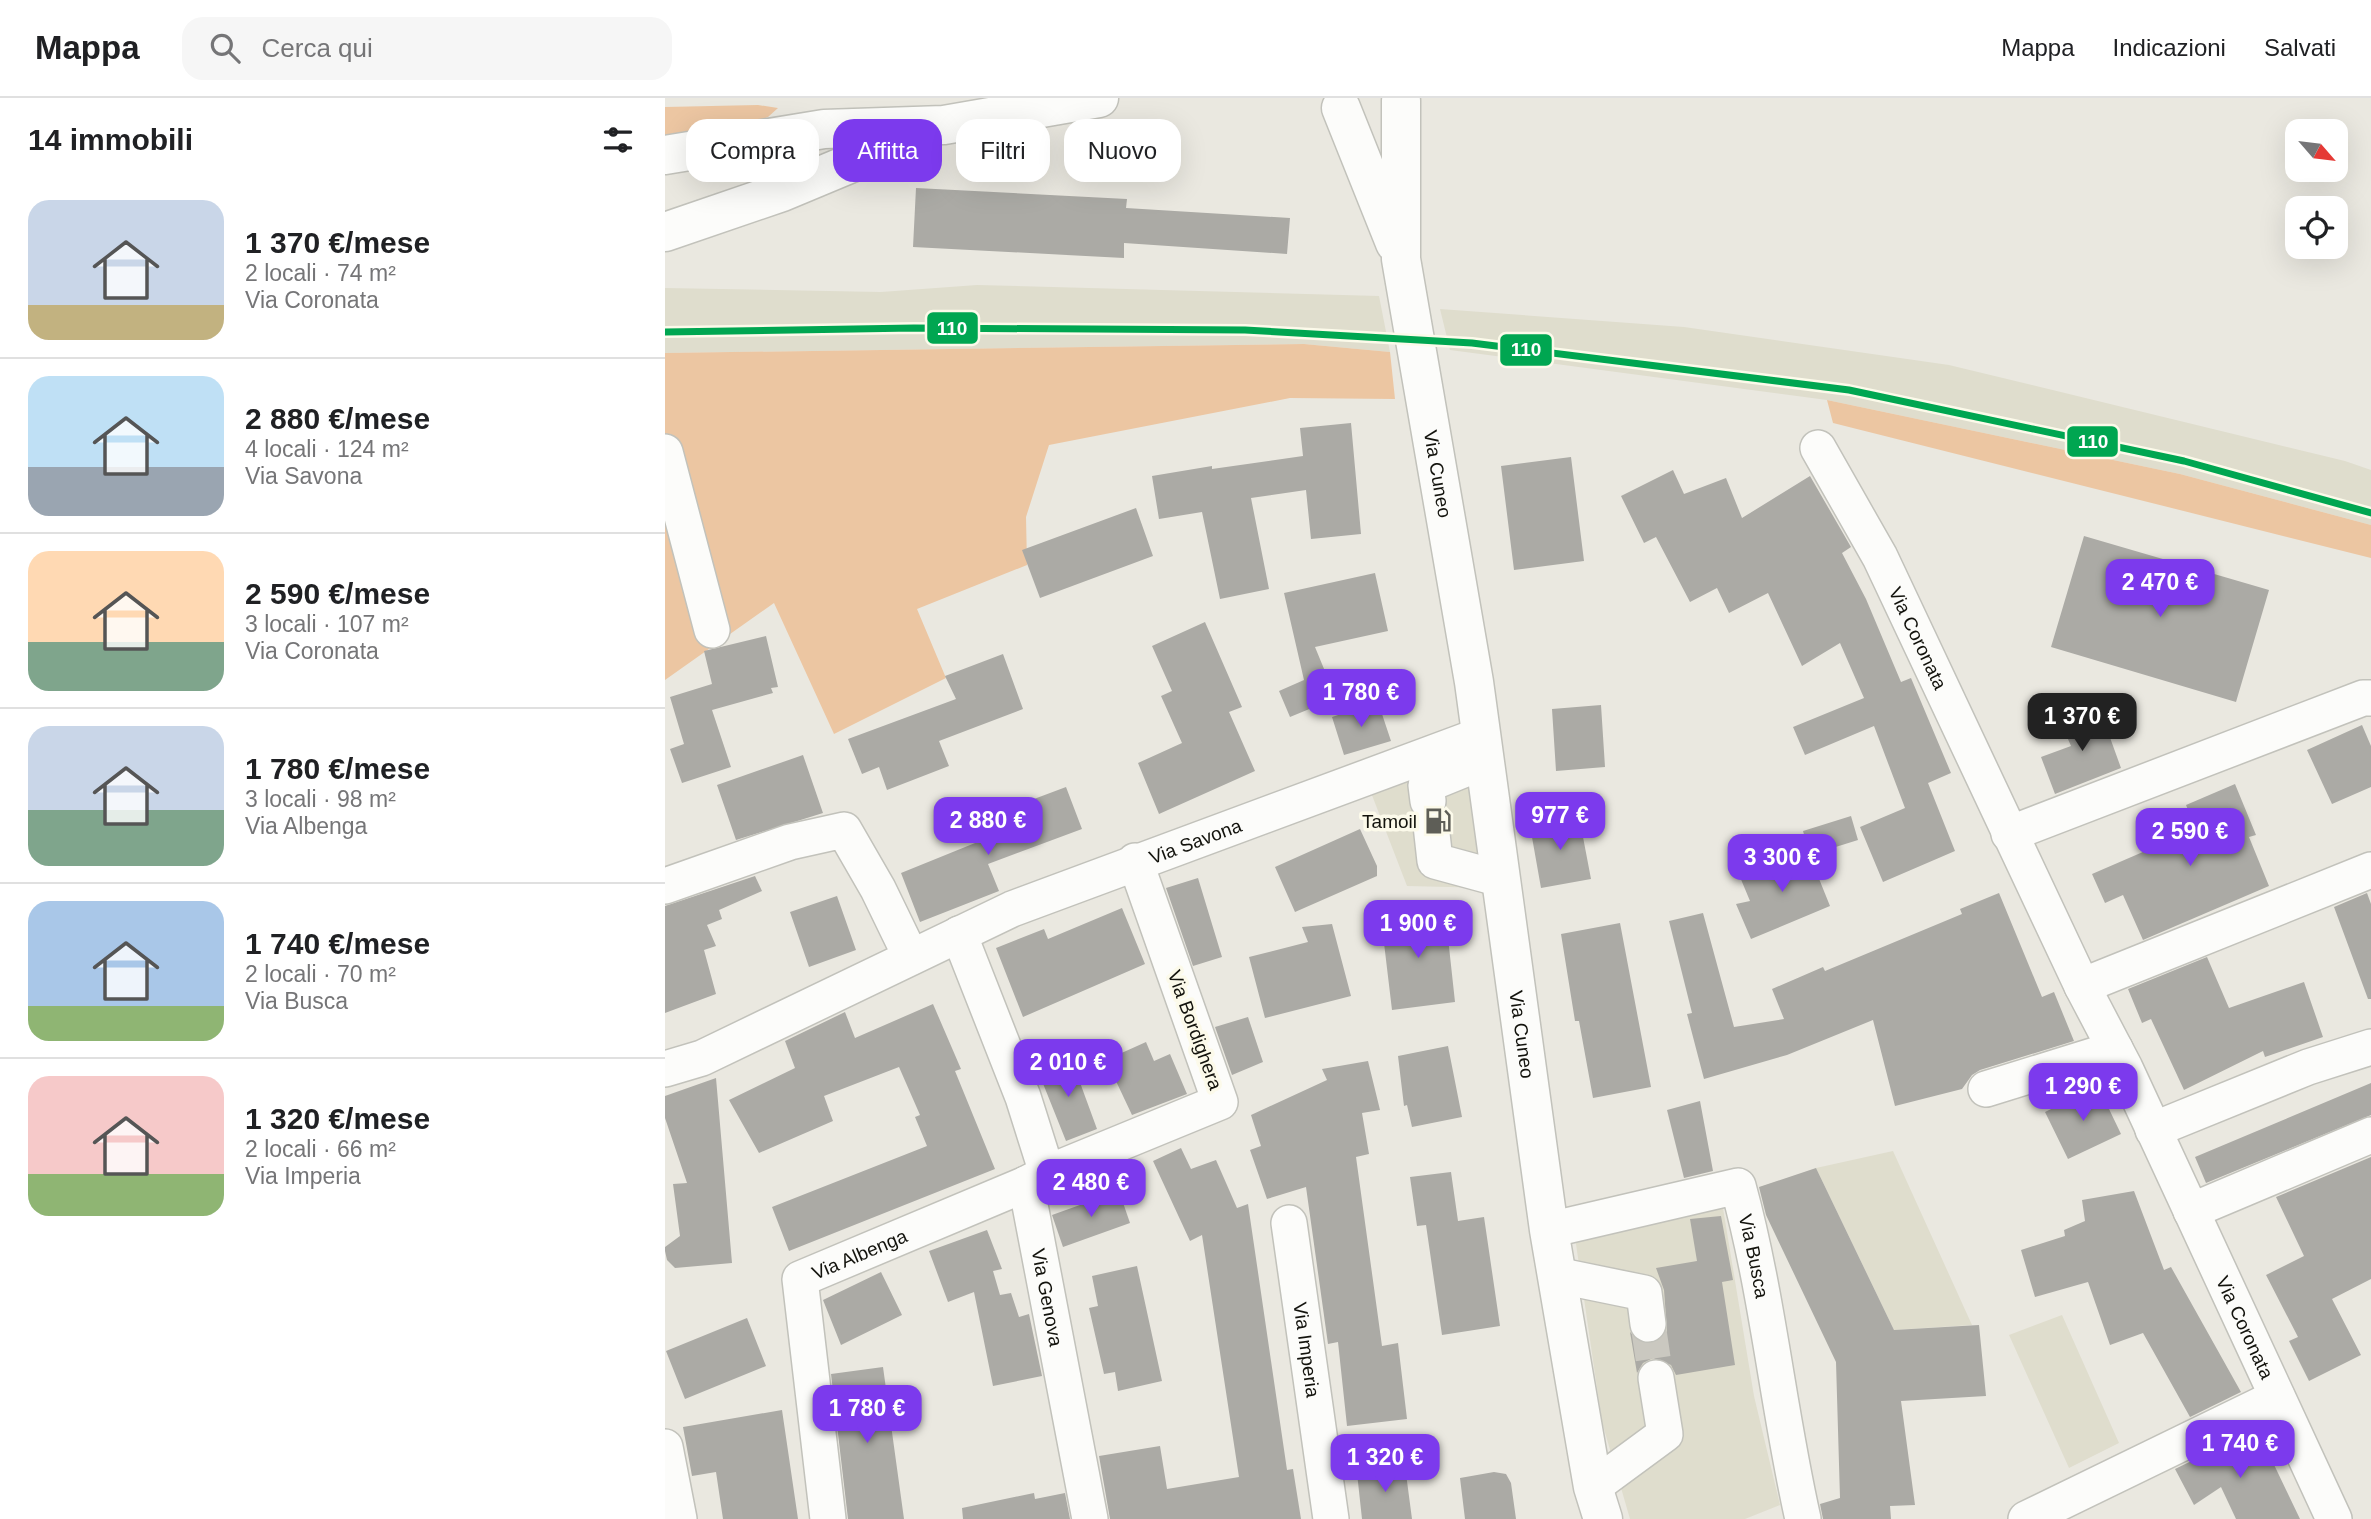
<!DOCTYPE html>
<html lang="it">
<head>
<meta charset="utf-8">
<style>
	:root { --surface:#fff; --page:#f6f6f6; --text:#202124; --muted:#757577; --line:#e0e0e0; --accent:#7c3aed }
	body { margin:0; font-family:Helvetica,sans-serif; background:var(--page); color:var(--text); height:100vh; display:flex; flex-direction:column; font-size:26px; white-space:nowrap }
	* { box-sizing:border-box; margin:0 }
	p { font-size:23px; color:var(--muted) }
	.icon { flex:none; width:38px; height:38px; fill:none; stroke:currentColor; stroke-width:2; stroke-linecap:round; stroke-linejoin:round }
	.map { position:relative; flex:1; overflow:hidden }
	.panel { display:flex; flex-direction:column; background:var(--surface); width:665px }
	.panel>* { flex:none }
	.hud { position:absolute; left:21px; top:21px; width:665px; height:63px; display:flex; gap:14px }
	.needle { width:46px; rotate:118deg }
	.buttons { position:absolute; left:1620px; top:21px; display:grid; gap:14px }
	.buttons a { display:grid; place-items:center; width:63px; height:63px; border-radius:14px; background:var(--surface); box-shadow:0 7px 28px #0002; font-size:35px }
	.price { position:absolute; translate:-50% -60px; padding:0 16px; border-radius:14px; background:var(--accent); color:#fff; font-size:23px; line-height:46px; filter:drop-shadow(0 2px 4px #0008) }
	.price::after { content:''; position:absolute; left:50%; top:42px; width:21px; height:16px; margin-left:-10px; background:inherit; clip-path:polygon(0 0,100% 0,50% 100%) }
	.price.current { background:#222; color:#fff }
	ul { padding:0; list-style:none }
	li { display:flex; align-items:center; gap:21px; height:175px; padding:0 28px }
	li+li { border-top:2px solid var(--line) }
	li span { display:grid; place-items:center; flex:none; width:196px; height:140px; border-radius:21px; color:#555 }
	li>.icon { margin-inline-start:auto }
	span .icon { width:84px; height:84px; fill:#fffc; stroke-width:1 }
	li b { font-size:30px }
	h2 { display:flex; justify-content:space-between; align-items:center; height:84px; padding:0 28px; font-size:30px }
	.chip { padding:0 24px; border-radius:21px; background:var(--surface); box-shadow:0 7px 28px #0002; font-size:24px; line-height:63px }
	.chip.current { background:var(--accent); color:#fff }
	header { display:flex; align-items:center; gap:42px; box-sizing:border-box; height:98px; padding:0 35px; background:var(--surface); border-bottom:2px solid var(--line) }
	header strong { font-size:33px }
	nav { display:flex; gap:38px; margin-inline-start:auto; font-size:24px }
	.search { width:490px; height:63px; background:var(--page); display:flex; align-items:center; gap:18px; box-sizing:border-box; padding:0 24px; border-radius:21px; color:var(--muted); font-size:26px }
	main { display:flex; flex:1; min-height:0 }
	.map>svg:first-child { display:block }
</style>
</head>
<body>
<header>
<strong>Mappa</strong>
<div class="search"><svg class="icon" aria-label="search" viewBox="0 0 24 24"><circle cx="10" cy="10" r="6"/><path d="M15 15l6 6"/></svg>Cerca qui</div>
<nav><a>Mappa</a><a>Indicazioni</a><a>Salvati</a></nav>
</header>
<main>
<section class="panel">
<h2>14 immobili<svg class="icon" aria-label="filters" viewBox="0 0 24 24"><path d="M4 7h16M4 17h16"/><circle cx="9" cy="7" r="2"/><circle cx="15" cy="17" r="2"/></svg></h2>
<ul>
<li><span style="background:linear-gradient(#c9d6e8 75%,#c2b280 0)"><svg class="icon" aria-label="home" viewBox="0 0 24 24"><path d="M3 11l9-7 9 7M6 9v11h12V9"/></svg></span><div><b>1 370 €/mese</b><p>2 locali · 74 m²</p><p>Via Coronata</p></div></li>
<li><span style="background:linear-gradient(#bfe0f5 65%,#9aa5b1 0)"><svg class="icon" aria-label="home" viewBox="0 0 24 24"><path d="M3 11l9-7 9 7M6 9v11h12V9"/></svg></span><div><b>2 880 €/mese</b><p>4 locali · 124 m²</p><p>Via Savona</p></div></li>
<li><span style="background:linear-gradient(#ffd9b3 65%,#7fa58c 0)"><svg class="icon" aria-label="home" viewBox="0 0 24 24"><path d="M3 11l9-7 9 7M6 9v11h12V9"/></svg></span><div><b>2 590 €/mese</b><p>3 locali · 107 m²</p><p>Via Coronata</p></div></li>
<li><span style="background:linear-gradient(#c9d6e8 60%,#7fa58c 0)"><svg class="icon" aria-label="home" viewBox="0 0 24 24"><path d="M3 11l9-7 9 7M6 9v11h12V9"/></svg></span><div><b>1 780 €/mese</b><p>3 locali · 98 m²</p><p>Via Albenga</p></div></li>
<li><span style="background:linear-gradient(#a9c7e8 75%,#8fb573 0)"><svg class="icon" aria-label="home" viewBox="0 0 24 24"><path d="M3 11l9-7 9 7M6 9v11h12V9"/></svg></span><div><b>1 740 €/mese</b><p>2 locali · 70 m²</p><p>Via Busca</p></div></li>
<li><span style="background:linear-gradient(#f6c9c9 70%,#8fb573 0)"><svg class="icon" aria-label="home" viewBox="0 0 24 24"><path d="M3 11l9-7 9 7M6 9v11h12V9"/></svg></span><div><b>1 320 €/mese</b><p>2 locali · 66 m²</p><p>Via Imperia</p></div></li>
</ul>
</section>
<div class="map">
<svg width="1706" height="1421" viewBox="0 0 1706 1421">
	<rect width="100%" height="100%" fill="#eae8e0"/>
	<path fill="#dfddcd" d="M312,187l402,11 11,56 -86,-8 -639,9v-65l216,4z
		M775,211l244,18 265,38 396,96 26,9v55l-191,-51 -353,-74 -377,-50z
		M807,655l18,135 -83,-2 -37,-96z
		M1228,1053l79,174 -78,5 -78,-162z
		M1057,1104l32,194 26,109 -35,14h-115l-28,-97 -27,-185z
		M1397,1217l57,128 -50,25 -60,-133z"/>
	<path fill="#ecc6a2" d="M93,7l20,3 -10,9 -14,5 -89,13v-28z
		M639,246l86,8 5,47 -105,-1 -241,47 -23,72 1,48 -110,44 29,69 -112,56 -60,-131 -109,77v-327z
		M1162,302l353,74 191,51v33l-538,-135z"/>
	<path fill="#abaaa5" d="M251,90l211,11 -1,9 164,10 -3,36 -163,-11v15l-211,-11z
		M686,325l10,111 -50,5 -5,-49 -55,8 18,91 -49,10 -18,-87 -43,7 -7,-43 60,-10v3l91,-13 -3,-28z
		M906,359l13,104 -70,9 -13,-104z
		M1008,372l11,24 42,-16 16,40 68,-42 41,71 -9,6 24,46 35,83 10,-4 40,95 -23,10 27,68 -72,31 -23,-55 45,-19 -31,-82 -69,29 -12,-28 71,-29 -24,-55 -38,23 -34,-73 -39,20 -12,-25 -27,14 -34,-65 -12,6 -23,-47z
		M471,410l17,48 -113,42 -18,-48z
		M1419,438l185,54 -33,112 -185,-55z
		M710,475l13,58 -73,16 21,51 -46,19 -11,-26 25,-11 -20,-87z
		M540,524l37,85 -13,5 26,59 -96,43 -21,-51 44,-20 -21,-47 11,-5 -20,-45z
		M101,538l12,51 -7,1 2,5 -61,17 19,57 -49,16 -12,-34 14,-5 -14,-47 42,-13 -8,-33z
		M338,556l20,55 -84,32 10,25 -62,24 -8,-23 -17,7 -14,-35 108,-40 -11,-23z
		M713,604l13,39 -47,14 -12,-38z
		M936,607l4,62 -49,4 -4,-62z
		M1434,609l22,61 -66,26 -14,-37 30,-11 -10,-23z
		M1697,627l9,21v41l-39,17 -25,-54z
		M138,657l20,58 -87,27 -19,-55z
		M1570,686l21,51 -7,2 20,49 -126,54 -20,-45 -18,8 -13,-29 104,-45 -10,-24z
		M401,689l16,42 -94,35 11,27 -79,31 -19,-49 116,-47 -7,-18z
		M914,718l12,63 -50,9 -11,-62z
		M1186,718l7,24 -48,15 -7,-24z
		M695,731l17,37v10l-82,36 -20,-45z
		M1142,751l23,57 -79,33 -15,-35 14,-3 -10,-24z
		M90,778l7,15 -43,19 3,9 -15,6 9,21 -12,4 12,44 -51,19v-107z
		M533,780l24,79 -29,9 -27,-78z
		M1334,795l43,104 12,-5 20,49 -94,29 -8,5 -10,14 -67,17 -22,-86 -86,35 -83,24 -17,-65 5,-1 -23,-92 34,-8 31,114 50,-8 -12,-30 51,-22 2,4 137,-57 -2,-5z
		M1702,795l4,11v95h-3l-34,-92z
		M172,798l19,54 -47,17 -19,-55z
		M457,810l23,56 -122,53 -27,-69 48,-19 4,10z
		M780,812l10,92 -63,8 -11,-92z
		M955,825l31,164 -58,11 -14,-77h-4l-14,-87z
		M667,826l19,72 -86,22 -16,-61 59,-15 -6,-15z
		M1542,859l22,51 75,-26 19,55 -58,20 -2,-6 -79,39 -33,-71 -9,4 -14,-34z
		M268,906l28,65 -6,2 40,98 -206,82 -17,-44 155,-61 -12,-29 5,-2 -21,-48 -75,29 9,25 -74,32 -30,-53 66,-32 -10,-27 60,-29 10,26z
		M583,919l15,45 -31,13 -17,-48z
		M481,944l8,19 16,-7 17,40 -55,21 -26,-55z
		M783,948l14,71 -50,10 -5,-22 -3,1 -6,-50z
		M406,960l26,71 -31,12 -28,-70z
		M703,963l12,49 -18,3 7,41 -13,3 26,189 16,-3 9,76 -60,7 -9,-84 -10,2 -22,-157 -39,12 -17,-49 11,-4 -10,-31 76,-35 -5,-11z
		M51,980l16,185 -57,5 -8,-8 -2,-9v-4l15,-11 -7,-52 14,-1 -22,-65v-22z
		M1706,985v32l-165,68 -11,-26z
		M1433,988l23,48 -53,25 -23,-47z
		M1035,1003l13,70 -29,7 -17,-68z
		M516,1050l10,21 25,-9 21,48 11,-4 39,266 6,-1 8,50h-191l-11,-63 61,-10 7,43 72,-12 -37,-242 -12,6 -37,-80z
		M1706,1059v122l-39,20 29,56 -52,26 -20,-40 9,-4 -32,-62 38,-19 -28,-59z
		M1151,1070l78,162 85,-5 7,71 -85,5 14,104 -25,1 1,13h-68l-3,-15 20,-6 -4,-136 -70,-147 -7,-28z
		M786,1074l7,49 26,-4 16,109 -58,9 -16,-110 -9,1 -7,-49z
		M454,1093l11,32 -67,24 -11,-32z
		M1469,1093l30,79 7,-3 70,125 -51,25 -47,-84 -33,12 -22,-63 -53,15 -14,-47 44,-14 -1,-6 21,-9 -3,-21z
		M1056,1118l12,64 -11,2 13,83 -59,10 -5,-10 -18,-7 -10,5 -6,10 -7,-41 10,10 10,2 11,-4 6,-9 -3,-41 -8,-22 41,-7 -7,-42z
		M322,1132l15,39 -9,2 7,24 11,-2 8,24 10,-3 13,62 -49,10 -19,-94 -26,10 -19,-51z
		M472,1168l25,115 -44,10 -3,-19 -11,2 -15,-66 9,-2 -6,-30z
		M216,1174l21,43 -61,30 -18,-45z
		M82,1220l19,48 -81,33 -19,-48z
		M218,1269l21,152h-56l-17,-145z
		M117,1312l16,109h-75l-7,-47 -24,4 -9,-49z
		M1592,1331l43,90h-64l-15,-32 -27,18 -19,-36z
		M740,1368l7,53h-50l-5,-46z
		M829,1374l12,2 5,9 5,36h-51l-5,-41z
		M369,1395l1,6 30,-6 5,26h-107l-1,-11z"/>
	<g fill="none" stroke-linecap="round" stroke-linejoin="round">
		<path stroke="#cac8c0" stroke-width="35" stroke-dasharray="35 18" stroke-linecap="butt" d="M983,1226l8,54"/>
		<g stroke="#c2c2bb" stroke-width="38">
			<g id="minor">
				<path id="s1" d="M1153,350l62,109 202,429 43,82 209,451"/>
				<path d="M0,354l47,178"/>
				<path d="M763,703l-2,-16 59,-24"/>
				<path d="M766,727l4,36 66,18"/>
				<path d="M1344,736l354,-136h8"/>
				<path d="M0,788l125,-44 54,-12 34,59 33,68"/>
				<path id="s2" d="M294,836l64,163 24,76 -21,11 64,335"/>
				<path d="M1417,888l289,-116"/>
				<path id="s3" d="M0,971l37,-11 310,-149 469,-174"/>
				<path d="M1321,991l129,-40"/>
				<path d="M1488,1032l155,-63 63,-20"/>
				<path d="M382,1075l173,-71 -85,-241"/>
				<path d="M1526,1113l180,-76"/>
				<path id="s4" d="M624,1125l42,296"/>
				<path id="s5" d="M884,1132l189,-44c30,109 40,223 65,333"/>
				<path d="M891,1177l88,18 4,31"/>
				<path d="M0,1349l14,72"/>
				<path d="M928,1389l72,-53 -9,-56"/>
				<path id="s6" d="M163,1421l-28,-240 226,-95"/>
				<path d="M1361,1421l251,-122"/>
			</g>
		</g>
		<g stroke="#c2c2bb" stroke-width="41">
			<g id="major">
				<path id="s7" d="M736,3v158l73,423 75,548 44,257 10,32"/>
				<path d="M676,10l54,135"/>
				<path d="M0,57l159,-26 120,-4 155,-27"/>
				<path d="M0,134l117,-40 139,-58"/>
			</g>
		</g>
		<use href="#minor" stroke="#fcfcfa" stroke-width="35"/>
		<use href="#major" stroke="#fcfcfa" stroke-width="38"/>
		<g stroke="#fcfaea" stroke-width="12">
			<path id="rail-1" d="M0,234l249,-4 331,2 227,13 377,47 335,71 187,52"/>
		</g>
		<use href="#rail-1" stroke="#00a651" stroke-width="7"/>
	</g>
	<defs>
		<g id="fuel-bare" transform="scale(2.1)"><path d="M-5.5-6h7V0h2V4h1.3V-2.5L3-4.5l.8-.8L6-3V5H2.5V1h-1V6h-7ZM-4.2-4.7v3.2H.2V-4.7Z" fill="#5e5e57" stroke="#fcfaea" stroke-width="2.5" paint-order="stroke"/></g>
	</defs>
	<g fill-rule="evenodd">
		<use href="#fuel-bare" x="773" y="723"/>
	</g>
	<g text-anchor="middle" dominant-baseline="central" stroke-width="7" stroke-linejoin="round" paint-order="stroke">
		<g font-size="19" fill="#13130d" stroke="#fcfaea">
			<text stroke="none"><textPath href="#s7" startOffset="376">Via Cuneo</textPath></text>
			<text stroke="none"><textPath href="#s1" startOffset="215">Via Coronata</textPath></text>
			<text stroke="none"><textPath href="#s3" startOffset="578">Via Savona</textPath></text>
			<text transform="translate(530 932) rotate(70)">Via Bordighera</text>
			<text stroke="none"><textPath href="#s7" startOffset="943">Via Cuneo</textPath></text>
			<text stroke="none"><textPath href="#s6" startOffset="306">Via Albenga</textPath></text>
			<text stroke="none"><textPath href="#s5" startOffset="266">Via Busca</textPath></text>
			<text stroke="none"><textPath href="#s2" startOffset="394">Via Genova</textPath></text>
			<text stroke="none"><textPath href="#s1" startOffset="978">Via Coronata</textPath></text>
			<text stroke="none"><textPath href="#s4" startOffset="128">Via Imperia</textPath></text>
		</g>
		<g font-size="19" fill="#13130d" stroke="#fcfaea" text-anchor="end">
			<text x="752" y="723">Tamoil</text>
		</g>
	</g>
	<g stroke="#fcfaea" stroke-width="2.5">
		<rect x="261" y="213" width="53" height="34" rx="7" fill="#00a651"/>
		<rect x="834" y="235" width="54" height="34" rx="7" fill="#00a651"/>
		<rect x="1401" y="327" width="53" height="33" rx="7" fill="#00a651"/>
	</g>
	<g font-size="19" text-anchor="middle" font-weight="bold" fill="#fff">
		<text x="287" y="237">110</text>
		<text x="861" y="258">110</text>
		<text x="1428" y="350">110</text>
	</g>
</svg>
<div class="buttons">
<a><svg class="needle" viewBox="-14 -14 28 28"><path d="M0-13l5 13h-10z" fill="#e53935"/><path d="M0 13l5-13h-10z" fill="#757577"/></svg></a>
<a><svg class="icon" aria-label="locate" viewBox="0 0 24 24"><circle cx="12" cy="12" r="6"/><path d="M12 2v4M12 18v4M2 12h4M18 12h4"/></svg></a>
</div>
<b class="price" style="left:1495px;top:521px">2 470 €</b>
<b class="price" style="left:696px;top:631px">1 780 €</b>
<b class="price current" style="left:1417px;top:655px">1 370 €</b>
<b class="price" style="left:895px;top:754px">977 €</b>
<b class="price" style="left:323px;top:759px">2 880 €</b>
<b class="price" style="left:1525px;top:770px">2 590 €</b>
<b class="price" style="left:1117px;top:796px">3 300 €</b>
<b class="price" style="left:753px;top:862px">1 900 €</b>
<b class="price" style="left:403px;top:1001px">2 010 €</b>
<b class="price" style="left:1418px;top:1025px">1 290 €</b>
<b class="price" style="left:426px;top:1121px">2 480 €</b>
<b class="price" style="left:202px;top:1347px">1 780 €</b>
<b class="price" style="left:1575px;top:1382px">1 740 €</b>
<b class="price" style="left:720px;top:1396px">1 320 €</b>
<div class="hud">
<a class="chip">Compra</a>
<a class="chip current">Affitta</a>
<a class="chip">Filtri</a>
<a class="chip">Nuovo</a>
</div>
</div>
</main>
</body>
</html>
